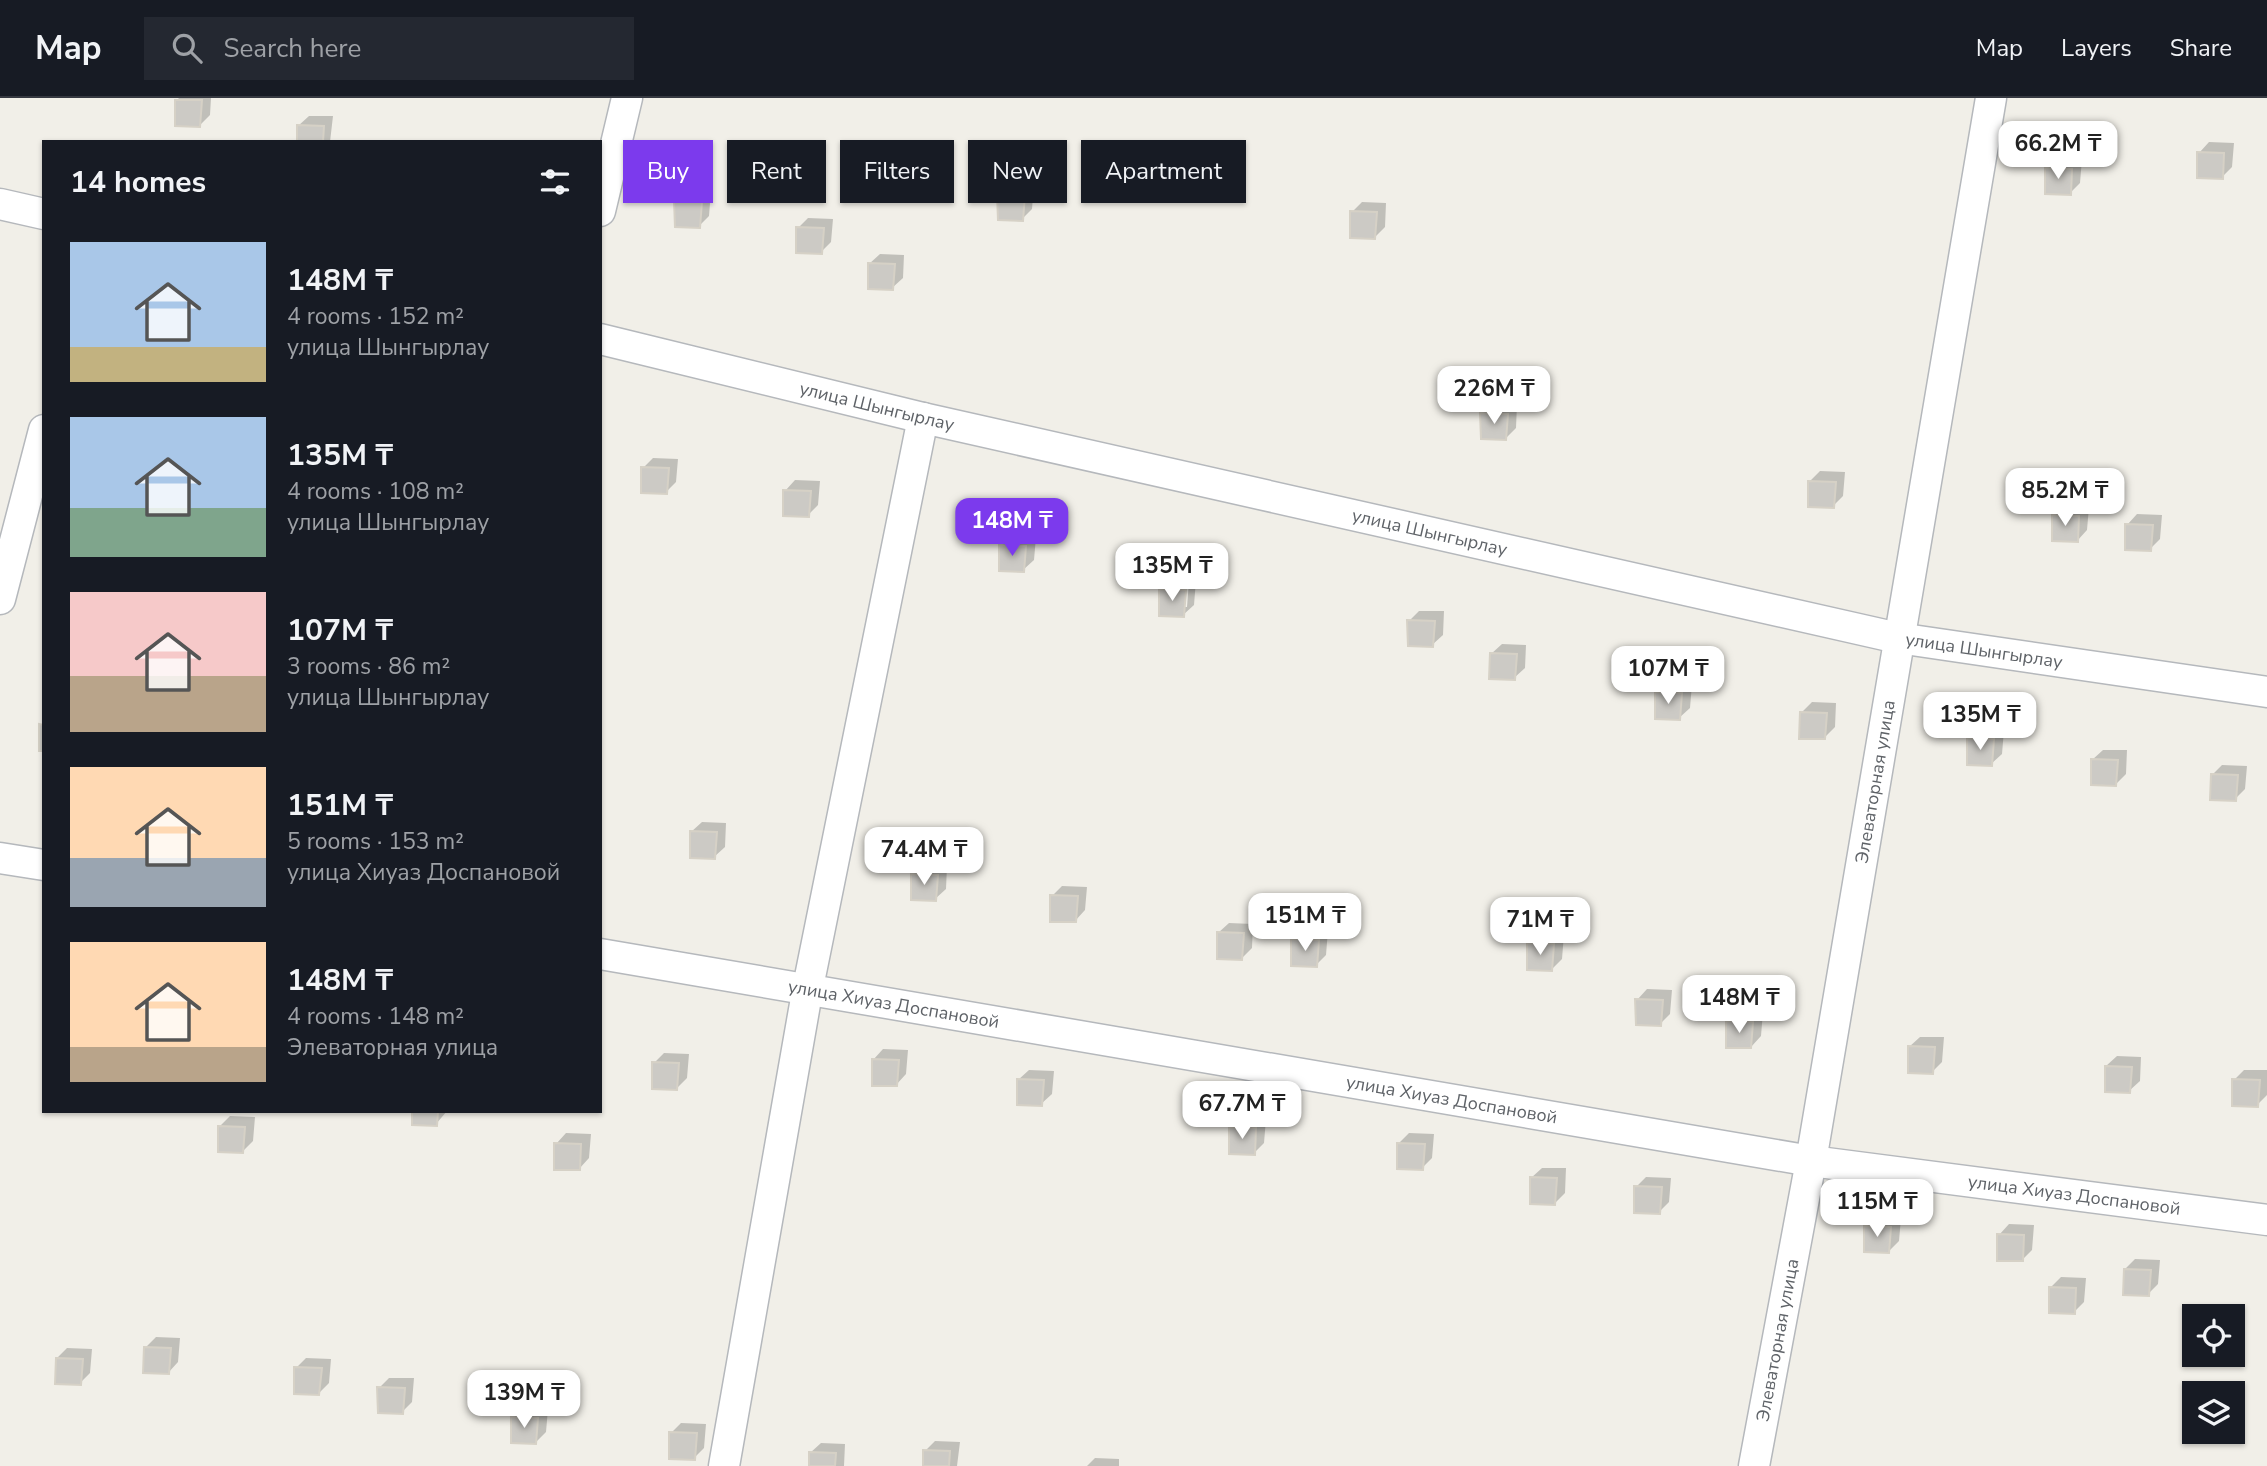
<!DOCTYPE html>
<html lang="en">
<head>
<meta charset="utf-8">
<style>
	:root { --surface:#171b24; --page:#242831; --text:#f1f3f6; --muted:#9ea1a6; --line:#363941; --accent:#7c3aed }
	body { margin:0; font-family:"Nunito Sans",sans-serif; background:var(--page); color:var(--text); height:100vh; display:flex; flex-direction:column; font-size:26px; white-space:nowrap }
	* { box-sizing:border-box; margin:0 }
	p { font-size:23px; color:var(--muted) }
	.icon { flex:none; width:38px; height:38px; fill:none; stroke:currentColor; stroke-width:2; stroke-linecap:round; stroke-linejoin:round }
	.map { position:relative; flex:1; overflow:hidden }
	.details { position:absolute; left:42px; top:42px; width:560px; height:973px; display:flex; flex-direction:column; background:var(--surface); border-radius:0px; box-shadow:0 2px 5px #0004 }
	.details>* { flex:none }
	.top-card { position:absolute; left:623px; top:42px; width:665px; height:63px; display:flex; gap:14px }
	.controls { position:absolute; left:2182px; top:1206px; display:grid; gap:14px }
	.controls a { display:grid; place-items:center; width:63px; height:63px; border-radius:0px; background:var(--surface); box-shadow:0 2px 5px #0004; font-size:35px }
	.price { position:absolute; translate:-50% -60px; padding:0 16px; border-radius:14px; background:#fff; color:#222; font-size:23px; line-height:46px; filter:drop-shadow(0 2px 4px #0008) }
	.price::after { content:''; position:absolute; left:50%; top:42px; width:21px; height:16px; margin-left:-10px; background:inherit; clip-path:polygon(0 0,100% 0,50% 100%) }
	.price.current { background:var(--accent); color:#fff }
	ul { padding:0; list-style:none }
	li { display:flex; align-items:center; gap:21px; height:175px; padding:0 28px }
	li span { display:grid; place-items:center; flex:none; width:196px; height:140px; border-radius:0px; color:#555 }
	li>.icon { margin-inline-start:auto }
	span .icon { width:84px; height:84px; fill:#fffc; stroke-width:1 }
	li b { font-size:30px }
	h2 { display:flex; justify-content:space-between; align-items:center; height:84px; padding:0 28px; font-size:30px }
	.pill { padding:0 24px; border-radius:0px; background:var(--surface); box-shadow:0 2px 5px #0004; font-size:24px; line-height:63px }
	.pill.current { background:var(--accent); color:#fff }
	header { display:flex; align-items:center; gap:42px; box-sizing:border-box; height:98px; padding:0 35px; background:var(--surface); border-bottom:2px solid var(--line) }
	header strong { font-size:33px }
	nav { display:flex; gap:38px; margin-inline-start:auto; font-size:24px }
	.search { width:490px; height:63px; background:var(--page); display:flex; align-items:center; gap:18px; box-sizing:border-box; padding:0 24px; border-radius:0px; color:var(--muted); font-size:26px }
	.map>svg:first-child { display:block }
</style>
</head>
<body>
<header>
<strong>Map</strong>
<div class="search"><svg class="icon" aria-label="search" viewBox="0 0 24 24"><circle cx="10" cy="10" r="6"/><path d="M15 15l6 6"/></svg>Search here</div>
<nav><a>Map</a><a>Layers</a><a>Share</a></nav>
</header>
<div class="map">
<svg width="2267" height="1368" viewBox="0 0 2267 1368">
	<rect width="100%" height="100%" fill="#f1efe8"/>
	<path fill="#0003" fill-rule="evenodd" d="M179,0h32l-1,17 -10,10 -23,-25z
		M309,18h24l-3,26h-32v-16z
		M2209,44l25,1 -2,24 -10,10 -23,-24z
		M2057,60l25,1 -2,24 -10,10 -23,-24z
		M1009,86h25l-2,25 -10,10 -23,-25z
		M686,93h25l-2,25 -10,10 -23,-25z
		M1362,104l24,1 -1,24 -10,10 -23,-25z
		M808,120l25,1 -2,23 -10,10 -23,-24z
		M880,156l24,1 -1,23 -11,10 -23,-24z
		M1492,305l25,1 -1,24 -10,10 -24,-24z
		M653,360l25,1 -2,23 -10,10 -23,-24z
		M1820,373l25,1 -2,24 -10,10 -23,-25z
		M795,382l25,1 -2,24 -10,10 -23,-24z
		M2064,408l25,1 -2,23 -10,11 -23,-25z
		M2137,416l25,1 -2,24 -10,10 -23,-24z
		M1011,438l25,1 -2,23 -11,10 -22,-24z
		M1171,481l25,1 -2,25 -11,10 -22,-25zM1185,483h4l-2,26h-4z
		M1419,513h25l-1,24 -11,10 -23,-24z
		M1502,546l24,1 -1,23 -11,10 -23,-24z
		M1667,585l25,1 -2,24 -11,10 -22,-25z
		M1812,604l24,1 -1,24 -11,11 -23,-25z
		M1979,631l25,1 -2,24 -11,10 -22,-25z
		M2103,652h24l-1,24 -10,10 -24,-24z
		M2222,667l25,1 -2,23 -10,10 -23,-24z
		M702,724l24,1 -1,24 -11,10 -23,-25z
		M923,767l24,1 -1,23 -11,10 -23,-24z
		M1062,788l25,1 -2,23 -10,11 -23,-25z
		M1229,825l24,1 -1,24 -10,10 -24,-25z
		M1303,832h25l-2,25 -10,10 -23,-25z
		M1539,836h25l-2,25 -10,10 -23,-25z
		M1647,891l25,1 -2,24 -10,10 -23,-24z
		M1738,913l25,1 -2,24 -10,11 -23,-25z
		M1920,939h24l-2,25 -10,10 -23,-25z
		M883,951l25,1 -2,24 -10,11 -23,-25z
		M664,955l25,1 -2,24 -10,10 -23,-25z
		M2117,958l24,1 -1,24 -11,10 -23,-25z
		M1029,972l25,1 -2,23 -11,10 -23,-24z
		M2244,972h23v25l-10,10 -23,-25z
		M414,1013h33l-11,13z
		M230,1018l25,1 -2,24 -10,10 -23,-25z
		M1241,1020l25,1 -2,24 -10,10 -23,-25z
		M566,1035l25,1 -2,24 -10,11 -23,-25z
		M1409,1035l25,1 -2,24 -10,10 -23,-25z
		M1542,1070h24l-1,25 -10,10 -24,-25z
		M1646,1079l25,1 -2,24 -10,10 -23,-25z
		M1876,1119l25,1 -2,23 -10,10 -23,-24z
		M2009,1126l25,1 -2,25 -10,10 -23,-25z
		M2135,1161l25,1 -2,24 -10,10 -23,-25z
		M2061,1179l25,1 -2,24 -10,10 -23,-25z
		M156,1239l24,1 -2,24 -10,11 -23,-25z
		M67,1250l25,1 -2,24 -10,10 -23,-25z
		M306,1260l25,1 -2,24 -10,10 -23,-25z
		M389,1280h25l-2,24 -10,10 -23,-24z
		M523,1310l25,1 -2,23 -10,10 -23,-24z
		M681,1325l25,1 -2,24 -10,10 -23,-25z
		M935,1343l25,1 -3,24h-32v-15z
		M821,1345l24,1 -1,22h-34v-13z
		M1095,1360l24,1v7h-32z"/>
	<path fill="#cccac5" stroke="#d6d1c6" stroke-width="2" d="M175,2h27l-2,27 -25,-1z
		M297,27l27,1 -1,16h-26z
		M2197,54l27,1 -1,26 -26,-1z
		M2045,70l27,1 -1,26 -26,-1z
		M997,95l28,1 -2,27 -25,-1z
		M674,102l28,1 -2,27 -25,-1z
		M1350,113l27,1 -2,27 -25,-1z
		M796,129l28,1 -2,26 -26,-1z
		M868,165l27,1 -2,26 -25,-1z
		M1480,315l28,1 -2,26 -25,-1z
		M641,369l28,1 -2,26 -26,-1z
		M1808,383l28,1 -2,26 -26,-1z
		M783,392l28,1 -2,26 -26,-1z
		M2052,417l27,1 -1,26 -26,-1z
		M2125,426l28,1 -2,26 -26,-1z
		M999,447l27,1 -2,26 -25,-1z
		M1159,491l27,1 -2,27 -25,-1z
		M1407,522l28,1 -2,26 -25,-1z
		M1490,555l27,1 -2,26 -26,-1z
		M1655,594l27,1 -2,27 -25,-1z
		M1800,614l27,1 -2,26h-26z
		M39,626l5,1v26h-5z
		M1967,640l27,1 -2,27 -25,-1z
		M2091,661l27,1 -2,26 -25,-1z
		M2211,676l27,1 -2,26 -26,-1z
		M690,733l27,1 -2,27 -25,-1z
		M911,776l27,1 -2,26 -25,-1z
		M1050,797l28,1 -2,26h-26z
		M1217,834l27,1 -2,27 -25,-1z
		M1291,841l28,1 -2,27 -26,-1z
		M1527,845l27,1 -2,27 -25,-1z
		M1635,901l28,1 -2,26 -25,-1z
		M1726,923l27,1 -2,26h-25z
		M1908,948l27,1 -2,27 -25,-1z
		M872,961l27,1 -2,26h-25z
		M652,964l27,1 -2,27 -25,-1z
		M2105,968l27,1 -2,26 -25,-1z
		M1017,981l27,1 -2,26 -25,-1z
		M2232,981l28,1 -2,27 -26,-1z
		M412,1013h26l-1,15 -25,-1z
		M218,1028l27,1 -2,26 -25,-1z
		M1229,1029l27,1 -1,27 -26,-1z
		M554,1045l27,1 -1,26h-26z
		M1397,1045l28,1 -2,26 -26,-1z
		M1530,1079l27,1 -2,27 -25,-1z
		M1634,1088l28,1 -2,27 -26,-1z
		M1864,1128l27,1 -2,26 -25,-1z
		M1997,1136l27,1 -1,26h-26z
		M2124,1171l27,1 -2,26 -26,-1z
		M2049,1189l27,1 -1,26 -26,-1z
		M144,1249l27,1 -2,26 -26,-1z
		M56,1260l27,1 -2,26 -26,-1z
		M294,1269l28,1 -3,27 -25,-1z
		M377,1289l28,1 -2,26 -25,-1z
		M511,1319l27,1 -2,26 -25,-1z
		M669,1334l28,1 -2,27 -26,-1z
		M923,1352l27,1 -1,15h-26z
		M809,1354l27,1 -1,13h-26z"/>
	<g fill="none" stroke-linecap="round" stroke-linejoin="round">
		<g stroke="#b5b8bc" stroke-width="33">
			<g id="street">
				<path d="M0,106l44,10"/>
				<path d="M600,113l27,-113"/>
				<path id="s1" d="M600,241l323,79 975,220 369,54"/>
				<path d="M0,501l44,-169"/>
				<path d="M0,760l44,7"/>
				<path id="s2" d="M600,856l1211,207 456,59"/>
				<path d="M724,1368l84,-479 115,-569"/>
				<path id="s3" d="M1754,1368l57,-305 180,-1063"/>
			</g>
		</g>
		<use href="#street" stroke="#fff" stroke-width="30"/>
	</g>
	<g text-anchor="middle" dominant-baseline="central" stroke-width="6" stroke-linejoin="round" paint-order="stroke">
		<g font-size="18" fill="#5f6368" stroke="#fff">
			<text stroke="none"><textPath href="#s1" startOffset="285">улица Шынгырлау</textPath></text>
			<text stroke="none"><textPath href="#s1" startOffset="852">улица Шынгырлау</textPath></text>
			<text stroke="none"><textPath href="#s1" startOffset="1419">улица Шынгырлау</textPath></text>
			<text stroke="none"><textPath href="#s3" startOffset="695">Элеваторная улица</textPath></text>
			<text stroke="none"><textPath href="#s2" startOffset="298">улица Хиуаз Доспановой</textPath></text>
			<text stroke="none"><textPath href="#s2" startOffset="864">улица Хиуаз Доспановой</textPath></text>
			<text stroke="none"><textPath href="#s2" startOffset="1494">улица Хиуаз Доспановой</textPath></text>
			<text stroke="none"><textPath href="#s3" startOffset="128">Элеваторная улица</textPath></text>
		</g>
	</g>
</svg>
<div class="controls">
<a><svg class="icon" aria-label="locate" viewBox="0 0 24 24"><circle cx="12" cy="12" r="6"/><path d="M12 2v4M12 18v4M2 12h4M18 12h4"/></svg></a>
<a><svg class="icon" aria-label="layers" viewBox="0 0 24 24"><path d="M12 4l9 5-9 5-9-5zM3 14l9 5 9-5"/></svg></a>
</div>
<b class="price" style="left:2058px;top:83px">66.2M ₸</b>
<b class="price" style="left:1494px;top:328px">226M ₸</b>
<b class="price" style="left:2065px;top:430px">85.2M ₸</b>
<b class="price current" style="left:1012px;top:460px">148M ₸</b>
<b class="price" style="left:1172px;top:505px">135M ₸</b>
<b class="price" style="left:1668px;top:608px">107M ₸</b>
<b class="price" style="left:1980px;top:654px">135M ₸</b>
<b class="price" style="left:924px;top:789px">74.4M ₸</b>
<b class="price" style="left:1305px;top:855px">151M ₸</b>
<b class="price" style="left:1540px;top:859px">71M ₸</b>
<b class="price" style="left:1739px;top:937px">148M ₸</b>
<b class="price" style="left:1242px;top:1043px">67.7M ₸</b>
<b class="price" style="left:1877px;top:1141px">115M ₸</b>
<b class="price" style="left:524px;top:1332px">139M ₸</b>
<div class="top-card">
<a class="pill current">Buy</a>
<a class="pill">Rent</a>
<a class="pill">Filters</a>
<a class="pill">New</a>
<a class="pill">Apartment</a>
</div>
<section class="details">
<h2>14 homes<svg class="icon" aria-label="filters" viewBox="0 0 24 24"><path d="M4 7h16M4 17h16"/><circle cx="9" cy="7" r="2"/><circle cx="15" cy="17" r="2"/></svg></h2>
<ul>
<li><span style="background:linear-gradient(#a9c7e8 75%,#c2b280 0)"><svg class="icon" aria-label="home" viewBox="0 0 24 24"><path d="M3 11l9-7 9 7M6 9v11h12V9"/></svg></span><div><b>148M ₸</b><p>4 rooms · 152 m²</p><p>улица Шынгырлау</p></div></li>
<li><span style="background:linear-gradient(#a9c7e8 65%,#7fa58c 0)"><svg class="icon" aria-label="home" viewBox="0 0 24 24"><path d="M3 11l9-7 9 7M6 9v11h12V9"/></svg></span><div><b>135M ₸</b><p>4 rooms · 108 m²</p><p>улица Шынгырлау</p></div></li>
<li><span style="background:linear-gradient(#f6c9c9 60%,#b9a48a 0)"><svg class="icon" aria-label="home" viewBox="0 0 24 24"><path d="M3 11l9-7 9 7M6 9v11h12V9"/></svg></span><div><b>107M ₸</b><p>3 rooms · 86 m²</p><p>улица Шынгырлау</p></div></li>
<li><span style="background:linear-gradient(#ffd9b3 65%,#9aa5b1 0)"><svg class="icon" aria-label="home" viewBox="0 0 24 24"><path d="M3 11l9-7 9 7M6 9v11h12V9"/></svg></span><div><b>151M ₸</b><p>5 rooms · 153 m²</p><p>улица Хиуаз Доспановой</p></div></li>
<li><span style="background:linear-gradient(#ffd9b3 75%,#b9a48a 0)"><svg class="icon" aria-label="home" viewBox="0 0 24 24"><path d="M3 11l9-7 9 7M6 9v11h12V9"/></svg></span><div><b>148M ₸</b><p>4 rooms · 148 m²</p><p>Элеваторная улица</p></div></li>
</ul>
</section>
</div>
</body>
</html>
